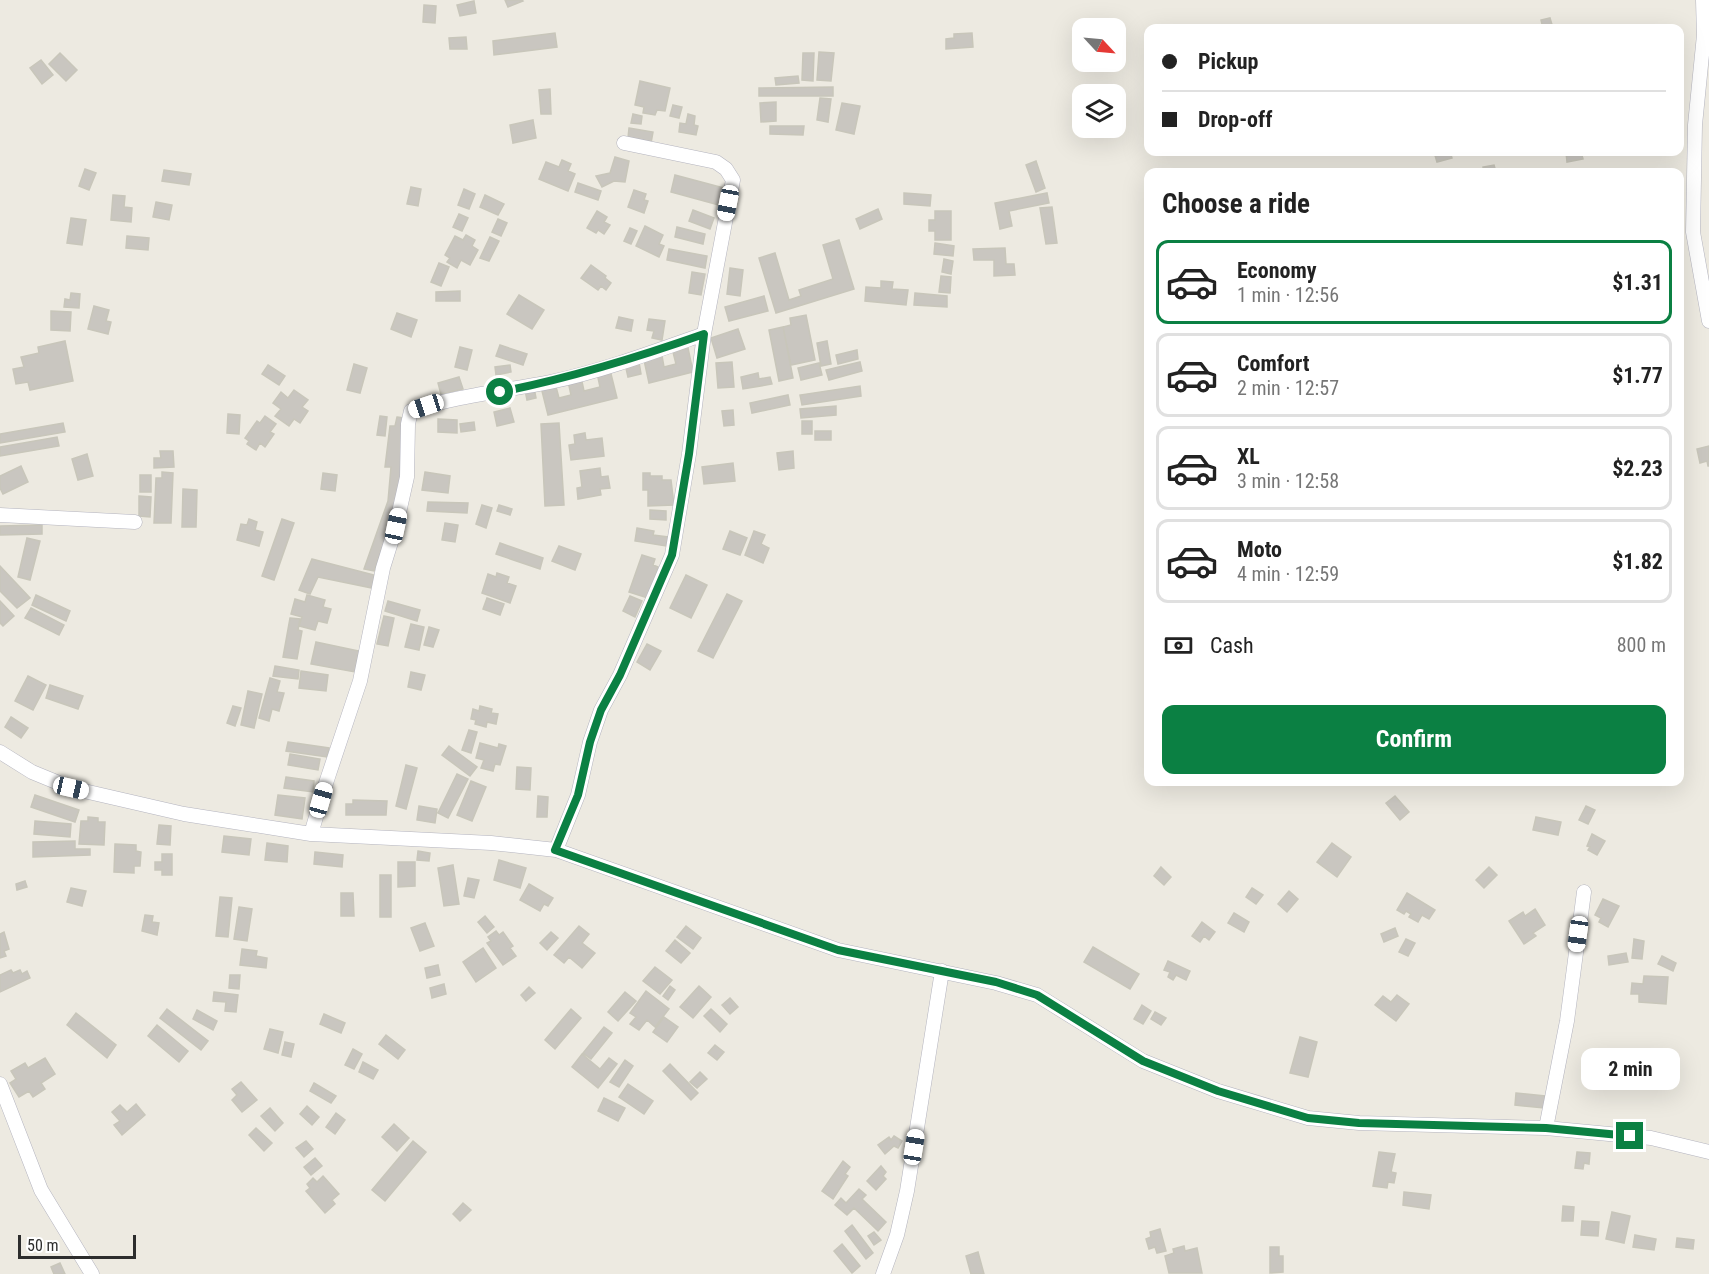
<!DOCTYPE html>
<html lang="en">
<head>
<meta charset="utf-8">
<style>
	body { margin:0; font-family:"Roboto Condensed",sans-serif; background:#f6f6f6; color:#222; height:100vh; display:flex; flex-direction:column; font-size:22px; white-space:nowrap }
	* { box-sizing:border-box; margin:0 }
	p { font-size:20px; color:#767676 }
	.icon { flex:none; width:33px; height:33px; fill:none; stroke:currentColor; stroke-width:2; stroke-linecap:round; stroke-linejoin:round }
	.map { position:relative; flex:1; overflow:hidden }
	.details { position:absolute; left:1144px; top:168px; width:540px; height:618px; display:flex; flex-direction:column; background:#fff; border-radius:12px; box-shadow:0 6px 24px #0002 }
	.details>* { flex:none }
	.guide { position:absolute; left:1144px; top:24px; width:540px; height:132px; border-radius:12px; box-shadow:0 6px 24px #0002; display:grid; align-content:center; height:132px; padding:0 18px; background:#fff }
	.needle { width:39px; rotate:116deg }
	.controls { position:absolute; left:1072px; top:18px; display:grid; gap:12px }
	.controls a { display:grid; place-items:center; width:54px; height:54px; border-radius:12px; background:#fff; box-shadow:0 6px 24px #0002; font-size:30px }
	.scale { position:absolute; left:18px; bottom:15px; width:118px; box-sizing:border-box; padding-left:6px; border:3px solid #2d2d2d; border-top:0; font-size:16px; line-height:21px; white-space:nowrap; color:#2d2d2d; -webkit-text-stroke:4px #fff; paint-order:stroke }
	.end { position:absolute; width:27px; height:27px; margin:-14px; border:8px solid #0b8043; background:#fff; box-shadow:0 0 0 3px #fff }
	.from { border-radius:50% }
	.bubble { position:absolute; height:42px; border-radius:12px; background:#fff; box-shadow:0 6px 24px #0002; font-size:20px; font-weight:700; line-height:42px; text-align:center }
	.car { position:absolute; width:18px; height:36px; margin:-18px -9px; border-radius:8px; box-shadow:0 0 4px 2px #0007; background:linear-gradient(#fff 24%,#345 0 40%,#fff 0 76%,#345 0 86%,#fff 0) }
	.guide b { display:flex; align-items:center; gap:21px; height:57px; font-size:22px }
	.guide b+b { border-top:2px solid #e0e0e0 }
	.guide i { width:15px; height:15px; background:#222 }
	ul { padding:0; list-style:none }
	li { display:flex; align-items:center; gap:18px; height:84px; margin:0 12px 9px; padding:0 6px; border:3px solid #e0e0e0; border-radius:12px }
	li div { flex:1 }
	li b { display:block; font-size:22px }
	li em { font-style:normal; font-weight:700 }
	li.active { border-color:#0b8043 }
	li>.icon { width:54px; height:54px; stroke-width:1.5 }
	h2 { padding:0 18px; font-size:27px; line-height:72px }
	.pay { display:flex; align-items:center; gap:15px; height:66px; padding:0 18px; font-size:22px }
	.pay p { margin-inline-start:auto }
	.action { display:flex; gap:12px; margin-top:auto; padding:12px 18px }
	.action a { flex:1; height:69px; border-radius:12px; background:#0b8043; color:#fff; font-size:24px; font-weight:700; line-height:69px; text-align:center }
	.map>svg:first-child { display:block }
	.building { fill:#c9c6c0; stroke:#c8c6ba; stroke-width:1.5 }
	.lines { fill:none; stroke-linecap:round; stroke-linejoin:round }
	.street-casing { stroke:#b4b4bf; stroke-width:15 }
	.street { stroke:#fff; stroke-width:14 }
	.route { stroke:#0b8043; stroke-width:8 }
</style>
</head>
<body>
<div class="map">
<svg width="1709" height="1274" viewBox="0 0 1709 1274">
	<rect width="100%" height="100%" fill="#edeae1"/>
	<path class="building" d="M 505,0 L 522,0 L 523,1 L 508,7 Z
		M 474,1 L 476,13 L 460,16 L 457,5 Z
		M 424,5 L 436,6 L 435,23 L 423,22 Z
		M 1550,18 L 1553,28 L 1543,28 L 1541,20 Z
		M 555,33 L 557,47 L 494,55 L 493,41 Z
		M 972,33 L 973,47 L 946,49 L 946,39 L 954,38 L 954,34 Z
		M 466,37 L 467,49 L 450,49 L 449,38 Z
		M 819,52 L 834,53 L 831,81 L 817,80 Z
		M 60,53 L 77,70 L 66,81 L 49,64 Z
		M 803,53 L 814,53 L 813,81 L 802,80 Z
		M 41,60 L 53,75 L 42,84 L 30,68 Z
		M 798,76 L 799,83 L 776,85 L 775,78 Z
		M 640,81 L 670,88 L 665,111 L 657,110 L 655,115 L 643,113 L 644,107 L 635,105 Z
		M 833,87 L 833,96 L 759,96 L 759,88 Z
		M 550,89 L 551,114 L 541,114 L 539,90 Z
		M 820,98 L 831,99 L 828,122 L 817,120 Z
		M 776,102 L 776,121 L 761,122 L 760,103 Z
		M 842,103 L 860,106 L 854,134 L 836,130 Z
		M 673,105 L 682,107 L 679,118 L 670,116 Z
		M 633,114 L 642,116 L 641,124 L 631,123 Z
		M 688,114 L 695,116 L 694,125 L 698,126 L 696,135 L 679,132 L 680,123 L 686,124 Z
		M 533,120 L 536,138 L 513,143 L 510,125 Z
		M 770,126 L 804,126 L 803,135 L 770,134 Z
		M 629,128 L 653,132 L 651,143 L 628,138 Z
		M 1434,152 L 1450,152 L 1452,158 L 1437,162 Z
		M 1566,152 L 1581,152 L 1583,159 L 1567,162 Z
		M 615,157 L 629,161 L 625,182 L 614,181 L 602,187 L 596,176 L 610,173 Z
		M 562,160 L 571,164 L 568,171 L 575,174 L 568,191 L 539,179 L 546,162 L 559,167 Z
		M 1036,161 L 1045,188 L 1036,192 L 1026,165 Z
		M 1494,165 L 1496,172 L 1484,172 L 1483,167 Z
		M 85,169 L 96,173 L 89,190 L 79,186 Z
		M 164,170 L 191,174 L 189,185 L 162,181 Z
		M 675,175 L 724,188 L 719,205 L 671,192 Z
		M 578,183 L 601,191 L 598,200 L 575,192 Z
		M 411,187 L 421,189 L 418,206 L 407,204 Z
		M 464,189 L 475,194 L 469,209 L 458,205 Z
		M 634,190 L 646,194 L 644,200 L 648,201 L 644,213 L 628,207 Z
		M 904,193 L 931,195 L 930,206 L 904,204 Z
		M 1047,193 L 1049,203 L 1009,211 L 1012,226 L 1000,229 L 995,203 Z
		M 113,195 L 125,196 L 124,207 L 132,208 L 131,222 L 111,220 Z
		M 485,195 L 504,204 L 498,215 L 480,207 Z
		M 156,202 L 172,205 L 169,220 L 153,217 Z
		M 1052,207 L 1057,243 L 1046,244 L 1040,208 Z
		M 878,209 L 882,219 L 860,229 L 856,219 Z
		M 693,210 L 714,218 L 710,229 L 689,221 Z
		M 597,211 L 607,217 L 604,222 L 610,225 L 604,234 L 598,230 L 596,233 L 587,228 Z
		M 935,211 L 951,211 L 951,240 L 935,240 L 935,231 L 929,231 L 929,220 L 935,220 Z
		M 459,214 L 468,218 L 462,231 L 453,227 Z
		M 71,218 L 86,220 L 82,245 L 67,243 Z
		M 498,219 L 507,223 L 501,236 L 492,232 Z
		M 645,226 L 663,235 L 659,244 L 664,246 L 659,257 L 636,246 Z
		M 677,227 L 705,234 L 703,244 L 675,237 Z
		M 630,228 L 637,231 L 631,244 L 624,241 Z
		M 466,235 L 475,240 L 472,246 L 478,250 L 470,265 L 461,260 L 457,268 L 447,262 L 450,258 L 445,255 L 455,236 L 463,240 Z
		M 127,236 L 149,238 L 148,250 L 126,248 Z
		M 490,237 L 499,241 L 489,261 L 480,258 Z
		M 839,240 L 854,289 L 776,313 L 759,258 L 775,253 L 789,300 L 801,296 L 799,290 L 833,279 L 823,245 Z
		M 935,243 L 954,246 L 953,256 L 934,254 Z
		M 1005,248 L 1006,264 L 1014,264 L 1015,275 L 994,276 L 994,260 L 974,260 L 973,249 Z
		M 669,249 L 707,256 L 705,268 L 667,260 Z
		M 944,259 L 953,261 L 951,274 L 942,272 Z
		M 439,263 L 449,267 L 441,286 L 431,282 Z
		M 591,265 L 606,276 L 605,278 L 611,283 L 606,290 L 601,286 L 598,290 L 581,278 Z
		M 730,268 L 743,270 L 740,296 L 727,294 Z
		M 692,272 L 705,274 L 701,295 L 689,293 Z
		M 941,276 L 951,277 L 950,293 L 939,292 Z
		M 881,281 L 893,282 L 892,289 L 908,290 L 906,305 L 865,301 L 866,287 L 881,288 Z
		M 460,291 L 460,301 L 436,301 L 436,292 Z
		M 71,293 L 80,294 L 79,308 L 64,307 L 65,299 L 70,300 Z
		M 915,293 L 947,296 L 947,307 L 914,305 Z
		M 519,295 L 544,310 L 532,329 L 507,314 Z
		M 764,296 L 768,311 L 729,321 L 725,307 Z
		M 94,306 L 109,310 L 106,321 L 111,322 L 108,334 L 88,329 Z
		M 51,311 L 71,312 L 70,331 L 51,330 Z
		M 397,313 L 417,320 L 411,337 L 391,329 Z
		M 806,315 L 815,360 L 791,365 L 783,327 L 791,325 L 790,318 Z
		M 619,317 L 633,320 L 631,331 L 616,328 Z
		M 649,319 L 665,321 L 662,340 L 652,338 L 654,331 L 647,330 Z
		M 783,327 L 793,378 L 779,381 L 769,330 Z
		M 738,329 L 745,349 L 717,358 L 711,338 Z
		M 65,341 L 73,381 L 30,390 L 28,382 L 16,384 L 13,369 L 24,367 L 21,357 L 39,353 L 38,347 Z
		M 827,341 L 831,364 L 821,366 L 817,343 Z
		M 500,345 L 527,354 L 523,365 L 496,356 Z
		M 460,347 L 472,350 L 467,370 L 455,367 Z
		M 688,348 L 693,372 L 649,383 L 644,360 L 662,356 L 664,367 L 676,364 L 673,352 Z
		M 857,350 L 858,359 L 838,364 L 836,355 Z
		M 639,362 L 641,374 L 628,377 L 625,364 Z
		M 732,362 L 734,387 L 718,388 L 716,363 Z
		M 860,362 L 862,371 L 829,380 L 826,370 Z
		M 819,363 L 822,375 L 801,380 L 798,368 Z
		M 354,364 L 367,368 L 360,393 L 347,390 Z
		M 268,365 L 285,376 L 279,385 L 262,374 Z
		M 510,365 L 511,372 L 496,375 L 495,367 Z
		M 610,370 L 617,398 L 548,415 L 541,387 L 555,383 L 559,398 L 571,395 L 568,381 L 581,377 L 584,391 L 600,387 L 597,373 Z
		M 758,373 L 759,379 L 770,377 L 772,384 L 743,389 L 741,377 Z
		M 459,377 L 463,389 L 441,394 L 438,383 Z
		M 860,386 L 861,396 L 802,405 L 800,395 Z
		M 534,388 L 536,398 L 527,400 L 525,390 Z
		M 294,390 L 308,400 L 302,407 L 308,411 L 300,423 L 294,419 L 289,426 L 275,416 L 281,409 L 273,403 L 281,392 L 288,398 Z
		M 788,395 L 790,405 L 752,413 L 750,403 Z
		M 836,406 L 836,415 L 801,418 L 800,409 Z
		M 510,408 L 514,422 L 497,426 L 494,412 Z
		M 733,410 L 734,425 L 724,426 L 722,411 Z
		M 228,414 L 240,415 L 239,434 L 227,433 Z
		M 265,416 L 276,424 L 270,432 L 274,434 L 265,447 L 260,443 L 256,450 L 247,444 L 249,441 L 245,438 L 257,421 L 260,423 Z
		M 380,416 L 387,417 L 385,436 L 377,435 Z
		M 397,417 L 404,418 L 402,469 L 397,505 L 374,571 L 364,569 L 388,501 L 391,467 L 385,467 L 390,426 L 395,426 Z
		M 438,419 L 457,420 L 457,433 L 438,432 Z
		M 802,421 L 812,421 L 812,434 L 802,434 Z
		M 474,422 L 475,430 L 461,432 L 460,424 Z
		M 63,423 L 65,432 L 0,443 L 0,434 Z
		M 559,423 L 564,505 L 545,506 L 541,424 Z
		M 815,431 L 831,431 L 831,440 L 815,440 Z
		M 585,433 L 586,440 L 602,438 L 604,456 L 571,460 L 569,445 L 575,444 L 574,435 Z
		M 57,437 L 59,446 L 0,456 L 0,447 Z
		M 1709,446 L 1709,466 L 1708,466 L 1707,461 L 1700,463 L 1697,449 Z
		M 160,451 L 173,451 L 174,467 L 154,468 L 154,458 L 161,458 Z
		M 793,451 L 794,468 L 779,470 L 777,453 Z
		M 87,454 L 93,476 L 78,480 L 72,459 Z
		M 733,463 L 735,481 L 704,484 L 702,467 Z
		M 21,466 L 28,482 L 3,494 L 0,488 L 0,476 Z
		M 600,468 L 601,477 L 608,476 L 610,488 L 600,489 L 601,495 L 578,499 L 577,488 L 582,487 L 580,471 Z
		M 162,472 L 173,473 L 171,523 L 154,523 L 156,478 L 162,478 Z
		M 425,472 L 450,476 L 448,493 L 422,490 Z
		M 323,473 L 337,475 L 335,491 L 321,489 Z
		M 643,473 L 650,473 L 650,476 L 662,476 L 662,480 L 671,480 L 674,505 L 648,506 L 648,490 L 643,490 Z
		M 140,475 L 151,475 L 151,492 L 140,492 Z
		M 183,489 L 197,490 L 196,527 L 182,527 Z
		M 139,496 L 151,497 L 150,517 L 139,516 Z
		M 428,502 L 468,503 L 467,513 L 427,511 Z
		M 482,505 L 492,508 L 486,528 L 476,524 Z
		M 499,505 L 512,509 L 510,515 L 497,511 Z
		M 650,510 L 666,511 L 666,520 L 650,519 Z
		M 249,519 L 257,522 L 255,530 L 263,532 L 259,546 L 237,540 L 241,524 L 247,525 Z
		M 282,519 L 294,523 L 274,580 L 262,576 Z
		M 445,523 L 458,525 L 455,542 L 442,540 Z
		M 42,525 L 42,534 L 0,535 L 0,526 Z
		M 637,528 L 654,531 L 653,535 L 668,537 L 666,546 L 635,541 Z
		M 730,531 L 747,538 L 740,555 L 723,549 Z
		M 754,531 L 765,535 L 761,544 L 769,548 L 763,563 L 745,555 Z
		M 27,538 L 40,541 L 30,580 L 18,577 Z
		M 500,543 L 543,558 L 540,569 L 496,554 Z
		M 559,546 L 581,554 L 575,570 L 552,561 Z
		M 642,555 L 655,559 L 653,565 L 658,567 L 648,598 L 629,592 Z
		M 312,559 L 374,575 L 372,588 L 318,577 L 310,594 L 299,590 Z
		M 0,566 L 30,598 L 17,608 L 0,591 Z
		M 497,573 L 509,577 L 507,583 L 516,586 L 510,603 L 482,593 L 488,574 L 496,577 Z
		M 686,575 L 707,585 L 691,618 L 670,608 Z
		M 727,594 L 742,601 L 713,658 L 698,651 Z
		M 36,595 L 70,611 L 66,621 L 32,605 Z
		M 307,595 L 325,600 L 323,607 L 331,609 L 327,623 L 318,621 L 315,630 L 299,626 L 302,617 L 291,614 L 295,599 L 305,602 Z
		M 630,596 L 642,601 L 635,617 L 623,611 Z
		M 487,598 L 504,604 L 500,615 L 483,609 Z
		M 0,601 L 14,616 L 3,626 L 0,623 Z
		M 388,601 L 420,610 L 417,621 L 385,611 Z
		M 31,608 L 64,625 L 59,635 L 25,618 Z
		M 384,616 L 394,618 L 388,646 L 377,644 Z
		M 290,618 L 300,619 L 298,630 L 302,631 L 297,659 L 283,657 Z
		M 411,624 L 424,627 L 419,650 L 405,647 Z
		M 429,627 L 439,630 L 433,647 L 424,645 Z
		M 316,642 L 359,651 L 355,672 L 311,664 Z
		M 647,644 L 661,651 L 650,670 L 637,662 Z
		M 275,666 L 299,670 L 298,679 L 273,676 Z
		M 301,671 L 328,675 L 326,691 L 299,688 Z
		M 411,672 L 425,675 L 421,690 L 408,687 Z
		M 28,676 L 46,685 L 33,710 L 15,701 Z
		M 270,678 L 280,681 L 277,692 L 284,693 L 279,711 L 272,709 L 269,721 L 259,718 Z
		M 50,685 L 83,696 L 78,709 L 46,698 Z
		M 248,691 L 262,694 L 254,728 L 241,725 Z
		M 233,706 L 241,708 L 235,726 L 227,723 Z
		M 480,706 L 492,709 L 491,713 L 498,714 L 496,724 L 487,722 L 486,727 L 475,724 L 476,720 L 471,719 L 473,709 L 479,711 Z
		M 11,717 L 28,728 L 21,738 L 5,727 Z
		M 469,730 L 477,732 L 471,753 L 462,750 Z
		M 288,742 L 329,748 L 327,757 L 286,751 Z
		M 480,743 L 498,748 L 499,744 L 506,746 L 500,765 L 495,764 L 493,771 L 481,768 L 484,760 L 476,758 Z
		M 449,746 L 477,767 L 470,776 L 442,755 Z
		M 290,754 L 320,759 L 318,770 L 288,765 Z
		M 406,765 L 417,768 L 406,809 L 396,806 Z
		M 517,767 L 531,768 L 530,790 L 516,789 Z
		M 457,774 L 468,779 L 448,818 L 438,813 Z
		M 286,777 L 314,781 L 313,792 L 284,788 Z
		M 471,781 L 486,787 L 472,821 L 457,815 Z
		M 35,795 L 79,810 L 75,822 L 31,807 Z
		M 278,795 L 305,798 L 302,819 L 275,815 Z
		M 538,796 L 548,797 L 547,817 L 537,817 Z
		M 1395,796 L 1409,812 L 1400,820 L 1386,803 Z
		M 353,800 L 387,801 L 386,815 L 346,815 L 346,804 L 353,804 Z
		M 419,806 L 437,809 L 435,823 L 417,820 Z
		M 1586,806 L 1595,810 L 1588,824 L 1579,820 Z
		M 88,817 L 98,818 L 98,822 L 105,822 L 104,845 L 79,844 L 81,821 L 88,821 Z
		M 1536,817 L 1561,822 L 1558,835 L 1533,830 Z
		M 35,821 L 71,824 L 70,837 L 34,834 Z
		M 159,825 L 171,826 L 170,845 L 157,844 Z
		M 1592,834 L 1605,841 L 1597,855 L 1588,850 L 1590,847 L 1587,846 Z
		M 224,836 L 251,839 L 249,855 L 222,852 Z
		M 75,841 L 75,849 L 90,849 L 90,855 L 33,857 L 33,842 Z
		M 267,843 L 288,846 L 287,862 L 265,860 Z
		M 1332,843 L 1351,857 L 1337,877 L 1317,862 Z
		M 115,844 L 136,845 L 136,851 L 141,852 L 140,866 L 134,866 L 134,873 L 114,872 Z
		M 418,851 L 430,853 L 429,861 L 417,860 Z
		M 315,852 L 343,855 L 342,867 L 314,864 Z
		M 162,854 L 172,854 L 172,875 L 162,875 L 162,870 L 155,870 L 155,862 L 162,862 Z
		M 499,860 L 526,868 L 520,888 L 494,880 Z
		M 398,862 L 415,862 L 415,886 L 398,887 Z
		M 453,865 L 459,904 L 444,906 L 438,868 Z
		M 1161,867 L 1171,877 L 1164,885 L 1154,876 Z
		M 1489,867 L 1497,875 L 1484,888 L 1476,880 Z
		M 380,875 L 391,875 L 391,917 L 380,917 Z
		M 468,878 L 479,880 L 474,898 L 464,896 Z
		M 25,881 L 27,887 L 17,890 L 16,884 Z
		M 529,884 L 553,898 L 548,906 L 544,904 L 540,911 L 520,900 Z
		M 71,888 L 86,891 L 82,906 L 67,902 Z
		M 1252,888 L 1263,895 L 1256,904 L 1246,897 Z
		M 1289,891 L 1298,899 L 1287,912 L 1278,904 Z
		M 341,893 L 353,893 L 354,916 L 341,916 Z
		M 1407,893 L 1435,910 L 1429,919 L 1422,915 L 1418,922 L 1409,917 L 1411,914 L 1406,911 L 1404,914 L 1397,910 Z
		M 220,897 L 232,898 L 228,937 L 216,936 Z
		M 1603,899 L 1619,906 L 1608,927 L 1599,922 L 1601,918 L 1595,915 Z
		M 239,907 L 252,909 L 247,941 L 234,939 Z
		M 1535,909 L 1545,925 L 1533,933 L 1536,936 L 1524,944 L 1509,921 L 1523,912 L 1525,916 Z
		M 1234,913 L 1249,922 L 1244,932 L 1228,923 Z
		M 145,915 L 153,916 L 152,922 L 159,923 L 157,935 L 142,931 Z
		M 485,916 L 494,927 L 487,933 L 478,922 Z
		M 1202,922 L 1215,932 L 1209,940 L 1204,936 L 1200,942 L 1192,936 Z
		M 425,923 L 434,946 L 420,951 L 411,928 Z
		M 579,926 L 589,934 L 582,943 L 595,953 L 582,968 L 569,957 L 564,963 L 554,955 Z
		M 686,926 L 701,938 L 693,949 L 677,937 Z
		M 1395,928 L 1398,936 L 1384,942 L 1381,934 Z
		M 496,931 L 499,935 L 503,932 L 513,946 L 510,948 L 516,956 L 503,965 L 487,943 L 491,941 L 488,937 Z
		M 4,932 L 9,949 L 4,951 L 6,956 L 0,958 L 0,934 Z
		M 551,932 L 558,938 L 547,950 L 540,943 Z
		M 1406,939 L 1415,943 L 1408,956 L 1399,952 Z
		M 1634,939 L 1644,941 L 1642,959 L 1632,958 Z
		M 675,940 L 690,953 L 681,963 L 666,951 Z
		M 1093,947 L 1139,974 L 1130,989 L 1084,962 Z
		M 483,948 L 496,968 L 476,982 L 463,962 Z
		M 242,949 L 257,951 L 256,956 L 267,958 L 266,968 L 240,965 Z
		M 1626,953 L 1628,962 L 1609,965 L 1608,956 Z
		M 1662,956 L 1676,963 L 1673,971 L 1658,964 Z
		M 1168,961 L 1190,971 L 1186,980 L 1176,975 L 1173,980 L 1168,977 L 1170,972 L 1164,970 Z
		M 438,965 L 440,975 L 427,978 L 425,968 Z
		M 655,967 L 672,980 L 660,994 L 643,981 Z
		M 11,970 L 13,973 L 20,970 L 22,974 L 27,971 L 30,978 L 0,992 L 0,975 Z
		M 230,975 L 240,975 L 239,989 L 229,988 Z
		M 1644,976 L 1668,977 L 1666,1004 L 1639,1002 L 1639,994 L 1631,994 L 1632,983 L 1643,984 Z
		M 444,984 L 446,994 L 432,998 L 430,988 Z
		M 670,986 L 675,990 L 668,1000 L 663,996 Z
		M 699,986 L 711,997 L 693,1018 L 680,1007 Z
		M 529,987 L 535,993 L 526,1001 L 521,995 Z
		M 646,991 L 669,1009 L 655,1027 L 647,1020 L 639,1030 L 630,1024 L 636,1017 L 630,1013 Z
		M 214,992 L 238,995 L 236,1012 L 225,1011 L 226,1002 L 213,1001 Z
		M 625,992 L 636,1001 L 618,1021 L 608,1012 Z
		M 1397,995 L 1409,1004 L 1396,1021 L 1375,1005 L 1383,996 L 1391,1002 Z
		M 730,998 L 738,1007 L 730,1014 L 722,1005 Z
		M 1142,1005 L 1151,1011 L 1143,1024 L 1134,1019 Z
		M 167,1009 L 208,1041 L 201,1050 L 160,1018 Z
		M 571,1009 L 581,1018 L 555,1049 L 545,1040 Z
		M 711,1009 L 727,1024 L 720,1032 L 704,1016 Z
		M 197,1010 L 217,1021 L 213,1030 L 193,1019 Z
		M 1155,1012 L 1166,1018 L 1161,1025 L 1151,1019 Z
		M 76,1013 L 116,1045 L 107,1058 L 67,1025 Z
		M 324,1014 L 345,1023 L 341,1033 L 320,1024 Z
		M 664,1017 L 678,1027 L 667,1042 L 653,1032 Z
		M 157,1025 L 188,1051 L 179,1062 L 148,1036 Z
		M 604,1027 L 612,1033 L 591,1059 L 583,1053 Z
		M 270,1029 L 283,1032 L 278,1053 L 264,1049 Z
		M 386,1035 L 405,1050 L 398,1059 L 379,1044 Z
		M 1300,1037 L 1317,1042 L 1308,1077 L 1290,1073 Z
		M 285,1042 L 294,1044 L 291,1057 L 282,1055 Z
		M 715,1045 L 724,1052 L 717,1060 L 708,1053 Z
		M 353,1049 L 362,1054 L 354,1069 L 345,1065 Z
		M 582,1054 L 600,1069 L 609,1058 L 617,1064 L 598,1088 L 572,1067 Z
		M 45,1058 L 55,1074 L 41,1083 L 45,1089 L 33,1097 L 29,1091 L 19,1097 L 10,1083 L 16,1079 L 11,1071 L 25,1063 L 28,1068 Z
		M 625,1060 L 633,1066 L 619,1087 L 610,1082 Z
		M 363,1062 L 378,1070 L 373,1079 L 359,1072 Z
		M 670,1064 L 698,1093 L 691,1100 L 663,1071 Z
		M 700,1072 L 707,1079 L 697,1088 L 690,1082 Z
		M 241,1082 L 257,1100 L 242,1112 L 232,1100 L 237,1095 L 232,1089 Z
		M 314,1083 L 336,1096 L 331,1103 L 310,1091 Z
		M 628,1084 L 653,1101 L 644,1114 L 619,1097 Z
		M 1516,1093 L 1545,1096 L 1544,1108 L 1515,1105 Z
		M 604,1098 L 625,1108 L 618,1121 L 598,1111 Z
		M 136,1104 L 145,1115 L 122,1135 L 114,1125 L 120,1121 L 112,1112 L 120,1105 L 127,1112 Z
		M 307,1106 L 319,1117 L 312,1125 L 300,1114 Z
		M 270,1108 L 283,1123 L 275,1131 L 261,1116 Z
		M 336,1113 L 345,1120 L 335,1134 L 326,1127 Z
		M 394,1124 L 409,1138 L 397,1151 L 382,1137 Z
		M 256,1128 L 272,1143 L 264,1151 L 249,1135 Z
		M 894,1136 L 902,1141 L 898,1148 L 894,1146 L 885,1154 L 878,1145 L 889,1137 L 891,1140 Z
		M 306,1141 L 313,1149 L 304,1157 L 296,1148 Z
		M 413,1141 L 426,1152 L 385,1201 L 372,1190 Z
		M 1379,1152 L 1395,1154 L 1391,1172 L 1396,1173 L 1394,1183 L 1388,1182 L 1387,1188 L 1373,1186 Z
		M 1577,1152 L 1590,1153 L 1589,1164 L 1584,1163 L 1583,1169 L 1575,1168 Z
		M 315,1158 L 322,1166 L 311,1175 L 304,1167 Z
		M 843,1161 L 850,1167 L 845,1174 L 848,1176 L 833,1199 L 822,1191 Z
		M 881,1166 L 886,1172 L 883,1176 L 886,1179 L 876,1190 L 867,1181 Z
		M 323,1176 L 339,1194 L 332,1200 L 335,1204 L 325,1213 L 306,1191 L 310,1188 L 307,1184 L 313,1178 L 317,1182 Z
		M 859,1189 L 866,1195 L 862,1199 L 886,1222 L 878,1231 L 854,1208 L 847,1215 L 835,1205 L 841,1198 L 846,1203 Z
		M 1404,1192 L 1431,1195 L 1429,1209 L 1403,1205 Z
		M 463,1203 L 471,1210 L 460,1221 L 453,1214 Z
		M 1563,1206 L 1574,1207 L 1573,1221 L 1562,1221 Z
		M 1612,1212 L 1630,1216 L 1624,1243 L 1606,1239 Z
		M 1582,1221 L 1599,1222 L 1598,1236 L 1581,1235 Z
		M 852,1225 L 873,1253 L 866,1259 L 845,1231 Z
		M 1160,1229 L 1166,1251 L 1157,1253 L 1155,1247 L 1149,1249 L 1146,1239 L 1151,1237 L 1150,1232 Z
		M 874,1232 L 881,1240 L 874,1245 L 868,1236 Z
		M 1635,1235 L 1656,1239 L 1654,1250 L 1633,1247 Z
		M 1677,1238 L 1694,1240 L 1693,1249 L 1676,1247 Z
		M 842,1244 L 860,1266 L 852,1273 L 834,1251 Z
		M 1184,1246 L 1185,1251 L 1197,1248 L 1202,1273 L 1169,1273 L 1165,1256 L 1174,1253 L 1173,1249 Z
		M 1270,1247 L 1279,1247 L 1279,1256 L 1283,1256 L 1283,1272 L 1270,1273 Z
		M 978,1252 L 984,1274 L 971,1274 L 966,1256 Z
		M 60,1263 L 65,1274 L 54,1274 L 51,1267 Z"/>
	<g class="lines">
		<g class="street-casing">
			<path id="street" d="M 1703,0 L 1704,35 L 1695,125 L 1693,232 L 1709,321
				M 0,515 L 135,522
				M 0,752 L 32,772 L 71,788 L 184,814 L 311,834 L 491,843 L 556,850 L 838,950 L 996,983 L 1037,995 L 1143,1061 L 1218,1091 L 1308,1118 L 1359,1123 L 1546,1128 L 1651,1138 L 1709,1152
				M 311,834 L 326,783 L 360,681 L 383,568 L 396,526 L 407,477 L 408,424 L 411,411 C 456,396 504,391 550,382 C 602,371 653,352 704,334
				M 556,850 L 578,795 L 590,742 L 601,710 L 620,675 L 672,555 L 689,454 L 704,334 L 733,180 L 726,169 L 716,162 L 624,143
				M 0,1084 L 41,1190 L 92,1274
				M 1546,1128 L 1567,1021 L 1584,892
				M 883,1274 L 897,1235 L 907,1191 L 942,971"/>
		</g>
		<use href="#street" class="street"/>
	</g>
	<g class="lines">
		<path class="route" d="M 500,392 C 570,378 636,358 704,334 L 689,454 L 672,555 L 620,675 L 601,710 L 590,742 L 578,795 L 555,850 L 838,950 L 996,982 L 1037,995 L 1143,1061 L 1218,1091 L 1308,1118 L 1359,1123 L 1546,1128 L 1630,1136"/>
	</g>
</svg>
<div class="controls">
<a><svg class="needle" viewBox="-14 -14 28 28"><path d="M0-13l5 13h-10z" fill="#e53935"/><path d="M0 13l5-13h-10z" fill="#767676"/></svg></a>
<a><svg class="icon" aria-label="layers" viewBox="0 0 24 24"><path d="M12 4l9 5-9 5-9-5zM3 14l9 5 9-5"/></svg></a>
</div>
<div class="scale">50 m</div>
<i class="end from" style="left:500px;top:392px"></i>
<i class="end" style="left:1630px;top:1136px"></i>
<div class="bubble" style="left:1581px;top:1048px;width:99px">2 min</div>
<i class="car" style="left:728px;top:203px;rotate:191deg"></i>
<i class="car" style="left:426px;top:406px;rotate:252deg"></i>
<i class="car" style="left:396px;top:526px;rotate:12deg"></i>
<i class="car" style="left:71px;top:788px;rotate:103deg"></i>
<i class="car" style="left:321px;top:800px;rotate:16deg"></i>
<i class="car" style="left:1578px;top:934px;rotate:188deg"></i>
<i class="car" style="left:914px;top:1147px;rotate:9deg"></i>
<div class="guide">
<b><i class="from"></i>Pickup</b>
<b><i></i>Drop-off</b>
</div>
<section class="details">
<h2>Choose a ride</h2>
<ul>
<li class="active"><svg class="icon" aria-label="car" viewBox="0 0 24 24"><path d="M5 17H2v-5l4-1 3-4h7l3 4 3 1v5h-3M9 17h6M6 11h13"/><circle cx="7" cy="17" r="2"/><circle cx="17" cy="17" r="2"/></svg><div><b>Economy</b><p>1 min · 12:56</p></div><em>$1.31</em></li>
<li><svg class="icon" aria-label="car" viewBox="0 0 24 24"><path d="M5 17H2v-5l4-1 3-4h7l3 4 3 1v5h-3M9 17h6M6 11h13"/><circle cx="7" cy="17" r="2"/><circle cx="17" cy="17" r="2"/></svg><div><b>Comfort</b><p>2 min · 12:57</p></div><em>$1.77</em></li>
<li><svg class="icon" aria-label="car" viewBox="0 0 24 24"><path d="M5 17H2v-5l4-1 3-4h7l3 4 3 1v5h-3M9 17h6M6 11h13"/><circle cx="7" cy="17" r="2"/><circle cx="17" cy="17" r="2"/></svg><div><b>XL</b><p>3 min · 12:58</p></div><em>$2.23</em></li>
<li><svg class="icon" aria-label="car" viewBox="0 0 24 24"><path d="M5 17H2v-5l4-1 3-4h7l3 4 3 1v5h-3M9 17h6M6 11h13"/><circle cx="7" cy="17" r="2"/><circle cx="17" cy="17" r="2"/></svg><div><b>Moto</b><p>4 min · 12:59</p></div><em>$1.82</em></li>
</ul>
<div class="pay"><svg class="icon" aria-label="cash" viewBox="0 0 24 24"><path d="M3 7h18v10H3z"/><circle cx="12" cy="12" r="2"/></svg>Cash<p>800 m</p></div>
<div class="action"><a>Confirm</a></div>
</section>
</div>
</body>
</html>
